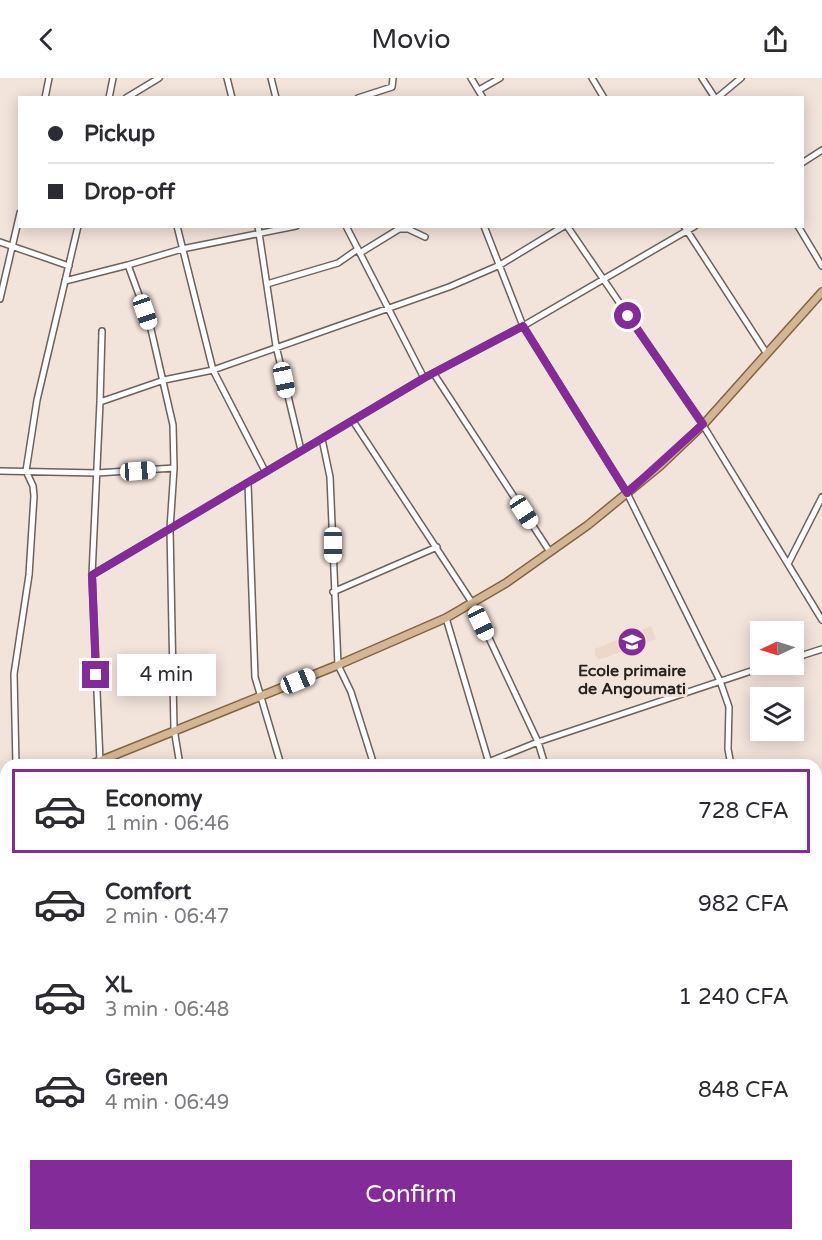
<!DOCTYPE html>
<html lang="en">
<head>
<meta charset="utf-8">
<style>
	body { margin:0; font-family:"Varela Round",sans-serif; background:#f7f7f7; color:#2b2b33; height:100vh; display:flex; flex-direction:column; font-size:22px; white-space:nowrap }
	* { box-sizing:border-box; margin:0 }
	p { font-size:20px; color:#7c7c81 }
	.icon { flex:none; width:33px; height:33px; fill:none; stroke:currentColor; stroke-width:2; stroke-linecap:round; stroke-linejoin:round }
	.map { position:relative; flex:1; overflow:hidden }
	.drawer { position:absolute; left:0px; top:681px; width:822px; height:482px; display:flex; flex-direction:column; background:#fff; border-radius:18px 18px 0 0; box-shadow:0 3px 15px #0003 }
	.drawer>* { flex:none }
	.hud { position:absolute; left:18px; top:18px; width:786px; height:132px; border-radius:0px; box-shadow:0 3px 15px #0003; display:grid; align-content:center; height:132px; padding:0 30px; background:#fff }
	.needle { width:39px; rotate:266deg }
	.buttons { position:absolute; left:750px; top:543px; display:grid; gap:12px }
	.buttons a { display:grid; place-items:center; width:54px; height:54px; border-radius:0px; background:#fff; box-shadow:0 3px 15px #0003; font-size:30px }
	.end { position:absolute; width:27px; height:27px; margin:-14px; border:8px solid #832c99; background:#fff; box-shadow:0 0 0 3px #fff }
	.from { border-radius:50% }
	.bubble { position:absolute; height:42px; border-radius:0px; background:#fff; box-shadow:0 3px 15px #0003; font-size:20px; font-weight:600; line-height:42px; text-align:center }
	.car { position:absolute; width:18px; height:36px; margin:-18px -9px; border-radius:8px; box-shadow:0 0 4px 2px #0007; background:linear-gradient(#fff 24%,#345 0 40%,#fff 0 76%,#345 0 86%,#fff 0) }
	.hud b { display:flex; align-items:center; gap:21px; height:57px; font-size:22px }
	.hud b+b { border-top:2px solid #e1e1e2 }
	.hud i { width:15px; height:15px; background:#2b2b33 }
	ul { padding:10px 0 0; list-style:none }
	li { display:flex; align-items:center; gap:18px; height:84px; margin:0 12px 9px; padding:0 18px; border:3px solid transparent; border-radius:0px }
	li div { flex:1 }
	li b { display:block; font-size:22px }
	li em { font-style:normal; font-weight:600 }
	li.on { border-color:#832c99 }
	li>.icon { width:54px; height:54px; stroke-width:1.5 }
	.cta { display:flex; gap:12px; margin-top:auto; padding:12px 30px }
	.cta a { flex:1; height:69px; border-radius:0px; background:#832c99; color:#fff; font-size:24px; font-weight:600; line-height:69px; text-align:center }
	header { display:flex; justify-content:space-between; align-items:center; height:78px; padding:0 30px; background:#fff; font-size:27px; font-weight:600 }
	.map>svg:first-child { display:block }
	.built { fill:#edd7cb }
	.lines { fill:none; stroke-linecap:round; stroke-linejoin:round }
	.minor-casing { stroke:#6e625b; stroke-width:8 }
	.major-casing { stroke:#84633e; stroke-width:10 }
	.minor { stroke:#fff; stroke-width:5 }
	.major { stroke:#d3b695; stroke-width:7 }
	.route { stroke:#832c99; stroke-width:8 }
	.labels { text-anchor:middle; stroke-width:6; stroke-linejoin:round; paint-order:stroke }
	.poi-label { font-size:16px; font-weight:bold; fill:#28221f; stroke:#f2e3db }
</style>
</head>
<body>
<header><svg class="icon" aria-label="back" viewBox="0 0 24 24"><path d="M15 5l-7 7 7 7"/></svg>Movio<svg class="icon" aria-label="share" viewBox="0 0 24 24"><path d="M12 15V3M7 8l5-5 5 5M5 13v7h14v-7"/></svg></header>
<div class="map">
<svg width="822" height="1162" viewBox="0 0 822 1162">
	<rect width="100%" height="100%" fill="#f2e3db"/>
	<path class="built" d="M 651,548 L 656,561 L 604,580 L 598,581 L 595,577 L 595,571 Z"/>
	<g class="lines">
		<g class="minor-casing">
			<path id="minor" d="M 227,0 L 232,20
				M 271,0 L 276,20
				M 471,0 L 483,20
				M 592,0 L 604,20
				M 702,0 L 715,20
				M 479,12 L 500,0
				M 45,20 L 49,0
				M 109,20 L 113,0
				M 126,20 L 159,0
				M 358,20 L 392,9 L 393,0
				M 717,20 L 741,0
				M 802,85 L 822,72
				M 177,148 L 213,292 L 265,393
				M 258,148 L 276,268 L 301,372
				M 346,148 L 424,300
				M 484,148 L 523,248 L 627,415 L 720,603 L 729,629 L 728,671 L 731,687
				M 567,148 L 703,347 L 822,542
				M 684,148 L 767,276
				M 798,148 L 822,188
				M 0,164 L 69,188
				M 360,175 L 399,151 L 408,151 L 425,159
				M 65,203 L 128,187
				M 267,206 L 338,185 L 358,171
				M 0,221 L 20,135
				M 434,296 L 550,474
				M 100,324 L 102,253
				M 353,343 L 473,526 L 538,664 L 545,687
				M 322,361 L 330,399 L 338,587 L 351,614 L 374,687
				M 0,393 L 97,395 L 174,390
				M 248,405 L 255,599 L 281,687
				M 789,484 L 822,419
				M 92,497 L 424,300 L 523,248 L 695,148
				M 333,514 L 437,469
				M 446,540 L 489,685
				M 794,580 L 822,571
				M 100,683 L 92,497 L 100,324 L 164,302 L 213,292 L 449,209 L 500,187 L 564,148
				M 16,687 L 14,596 L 29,497 L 34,418 L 33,408 L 26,393 L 37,322 L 78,148
				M 180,687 L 174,651 L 170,451 L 174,390 L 173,347 L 150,247 L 128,187 L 182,171 L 296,148
				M 481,687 L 538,664 L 772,586
				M 113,1156 L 114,1162
				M 246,1156 L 247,1162
				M 395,1156 L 396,1162
				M 498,1156 L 498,1162
				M 590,1156 L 590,1162
				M 696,1156 L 697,1162
				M 798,1156 L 799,1162
				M 813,1156 L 816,1162
				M 74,1162 L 95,1156"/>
		</g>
		<g class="major-casing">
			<path id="major" d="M 90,687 L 338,587 L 446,540 L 506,505 L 588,447 L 660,388 L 703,347 L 822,214
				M 0,725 L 6,722"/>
		</g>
		<use href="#minor" class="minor"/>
		<use href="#major" class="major"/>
	</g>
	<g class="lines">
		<path class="route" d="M 96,597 L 92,497 L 424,300 L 523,248 L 627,415 L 703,346 L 628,238"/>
	</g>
	<defs>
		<g id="school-disc" transform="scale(1.5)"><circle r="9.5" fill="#832c99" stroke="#f2e3db"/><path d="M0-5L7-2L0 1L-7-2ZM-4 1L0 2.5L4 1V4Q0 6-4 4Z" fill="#fff"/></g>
	</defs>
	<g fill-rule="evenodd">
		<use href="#school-disc" x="632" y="564"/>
	</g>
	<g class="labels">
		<g class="poi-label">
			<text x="632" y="598">Ecole primaire<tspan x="632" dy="18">de Angoumati</tspan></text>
		</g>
	</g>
</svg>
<div class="buttons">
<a><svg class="needle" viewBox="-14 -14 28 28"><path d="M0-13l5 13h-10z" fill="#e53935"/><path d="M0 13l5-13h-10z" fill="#7c7c81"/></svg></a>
<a><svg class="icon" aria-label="layers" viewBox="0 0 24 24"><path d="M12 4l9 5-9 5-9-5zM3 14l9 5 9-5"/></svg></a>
</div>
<i class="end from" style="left:628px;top:238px"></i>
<i class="end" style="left:96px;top:597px"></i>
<div class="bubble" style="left:117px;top:576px;width:99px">4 min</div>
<i class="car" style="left:145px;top:234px;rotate:161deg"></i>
<i class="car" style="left:284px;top:302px;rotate:168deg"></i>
<i class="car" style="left:138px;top:393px;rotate:86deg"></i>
<i class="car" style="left:524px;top:434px;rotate:147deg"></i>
<i class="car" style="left:333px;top:467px;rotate:180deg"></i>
<i class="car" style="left:481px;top:545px;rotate:155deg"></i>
<i class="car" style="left:298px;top:603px;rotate:68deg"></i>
<div class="hud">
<b><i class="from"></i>Pickup</b>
<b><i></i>Drop-off</b>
</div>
<section class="drawer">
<ul>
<li class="on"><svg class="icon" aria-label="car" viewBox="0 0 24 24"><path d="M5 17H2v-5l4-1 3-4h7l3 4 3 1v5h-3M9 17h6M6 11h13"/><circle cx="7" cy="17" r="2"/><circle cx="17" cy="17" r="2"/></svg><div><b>Economy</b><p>1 min · 06:46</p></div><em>728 CFA</em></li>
<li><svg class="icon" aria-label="car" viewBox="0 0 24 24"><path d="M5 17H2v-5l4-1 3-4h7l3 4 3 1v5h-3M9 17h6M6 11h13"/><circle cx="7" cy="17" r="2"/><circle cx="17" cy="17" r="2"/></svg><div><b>Comfort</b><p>2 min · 06:47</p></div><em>982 CFA</em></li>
<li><svg class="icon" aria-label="car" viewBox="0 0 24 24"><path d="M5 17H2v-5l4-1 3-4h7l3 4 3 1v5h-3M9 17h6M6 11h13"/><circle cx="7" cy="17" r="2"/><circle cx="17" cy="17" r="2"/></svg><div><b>XL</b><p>3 min · 06:48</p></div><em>1 240 CFA</em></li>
<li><svg class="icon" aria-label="car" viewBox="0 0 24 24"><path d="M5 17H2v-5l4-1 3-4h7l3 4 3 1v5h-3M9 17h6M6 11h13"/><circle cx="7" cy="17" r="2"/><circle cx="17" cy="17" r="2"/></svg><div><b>Green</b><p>4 min · 06:49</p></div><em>848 CFA</em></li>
</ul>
<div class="cta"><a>Confirm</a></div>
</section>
</div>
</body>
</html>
